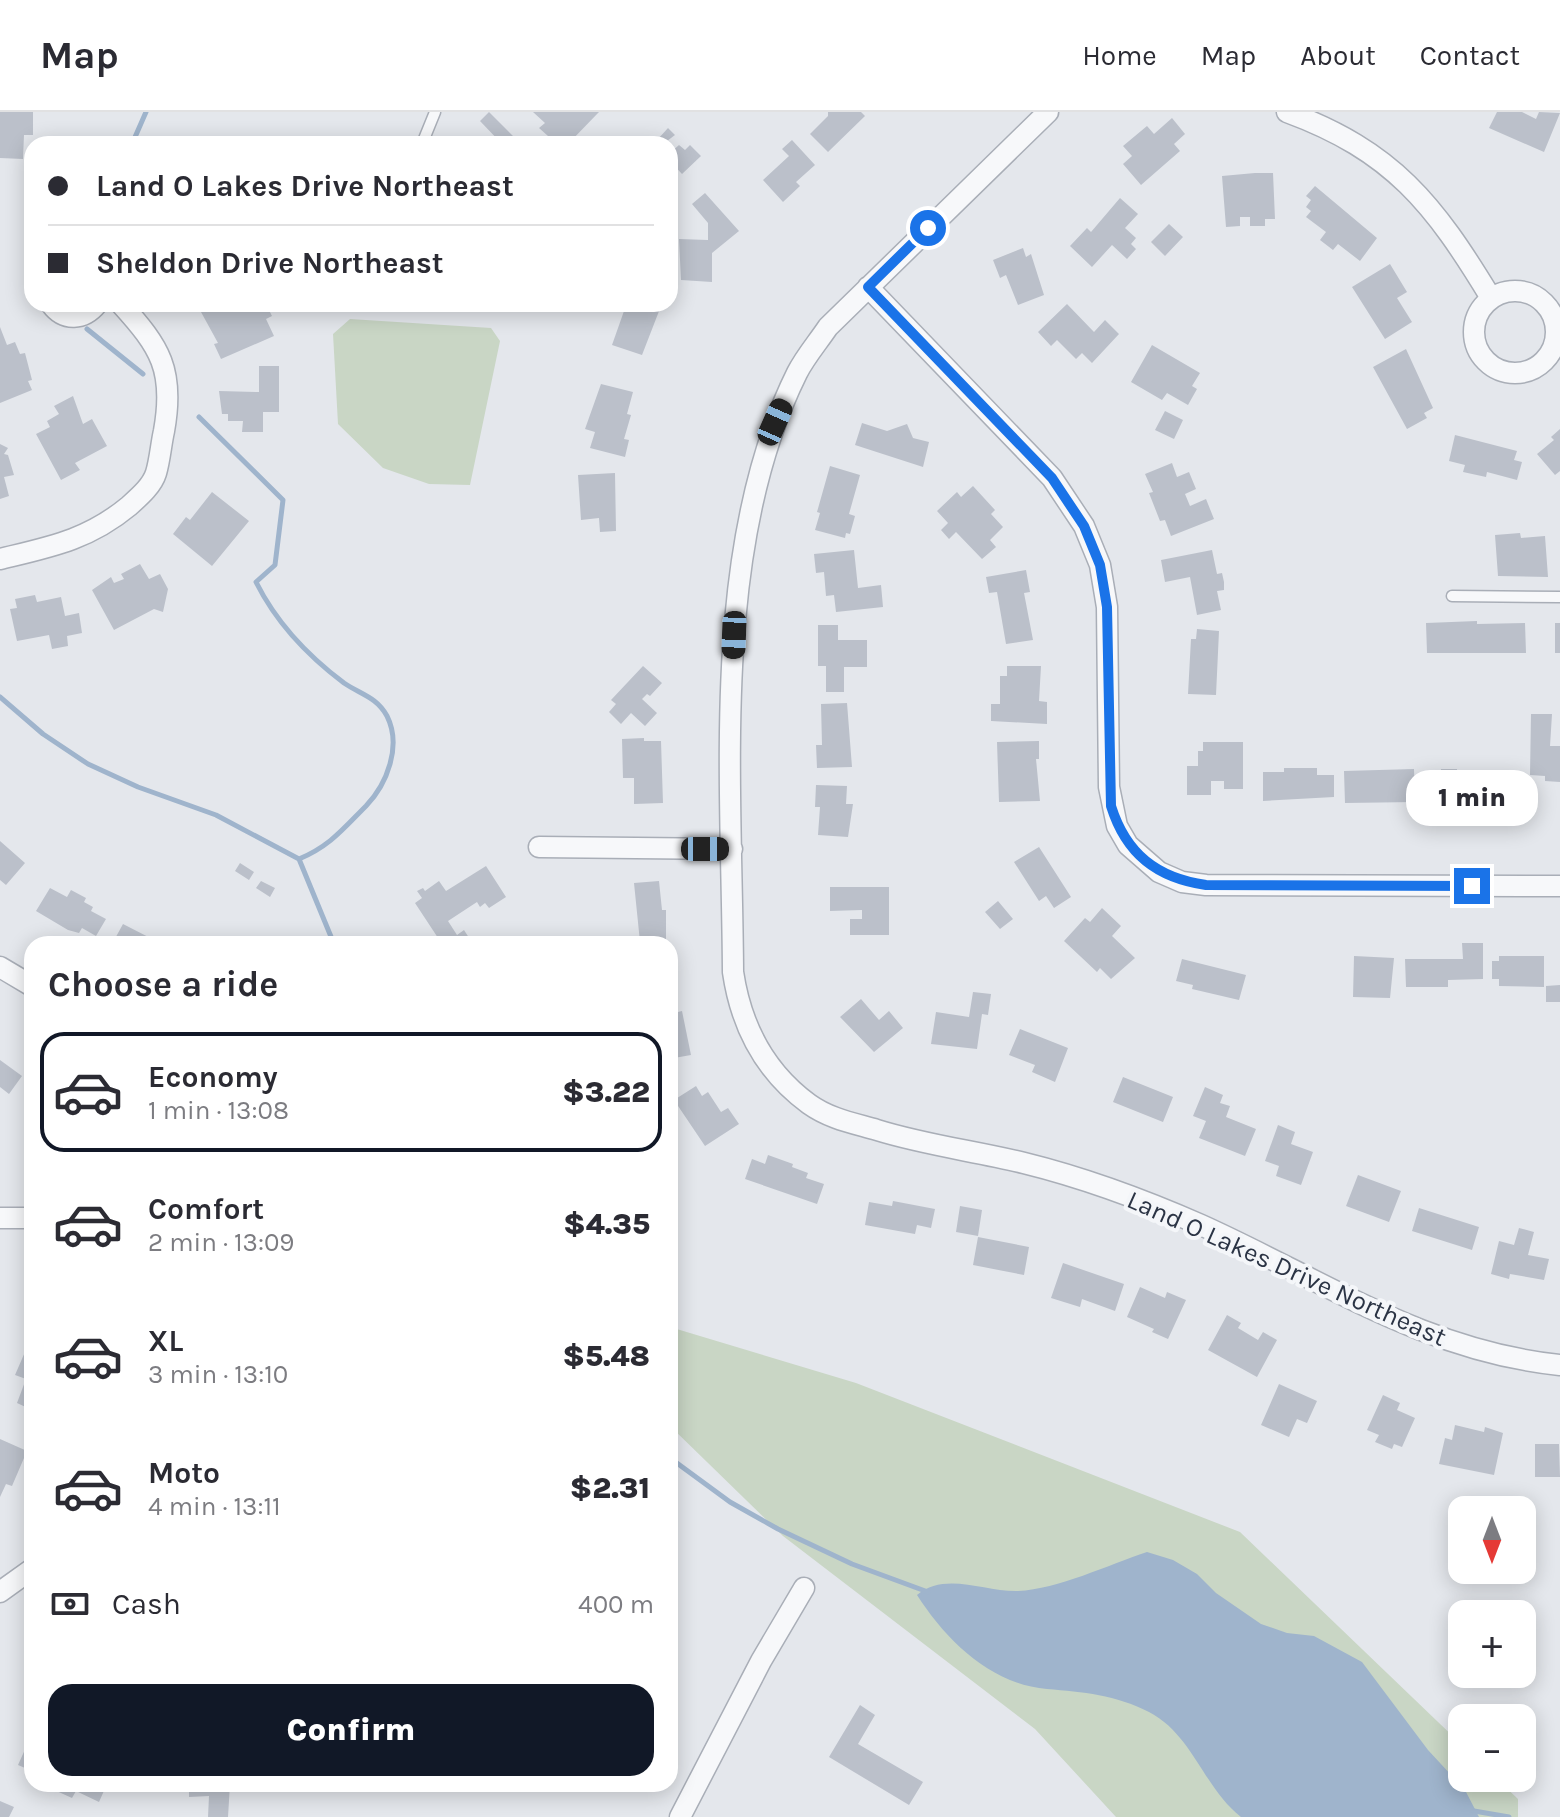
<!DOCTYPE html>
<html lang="en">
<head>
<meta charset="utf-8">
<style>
	body { margin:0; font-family:Karla,sans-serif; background:#f7f7f7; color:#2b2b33; height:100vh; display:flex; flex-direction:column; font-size:30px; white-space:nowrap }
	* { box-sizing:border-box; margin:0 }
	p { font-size:26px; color:#7c7c81 }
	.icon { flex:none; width:44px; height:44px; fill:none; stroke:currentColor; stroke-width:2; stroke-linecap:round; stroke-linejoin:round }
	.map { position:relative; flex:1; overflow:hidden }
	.panel { position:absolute; left:24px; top:824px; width:654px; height:856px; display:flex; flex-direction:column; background:#fff; border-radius:24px; box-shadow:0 4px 20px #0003 }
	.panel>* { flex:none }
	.banner { position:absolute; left:24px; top:24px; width:654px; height:176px; border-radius:24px; box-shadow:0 4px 20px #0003; display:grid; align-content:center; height:176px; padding:0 24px; background:#fff }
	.needle { width:52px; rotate:180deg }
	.fabs { position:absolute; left:1448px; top:1384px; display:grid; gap:16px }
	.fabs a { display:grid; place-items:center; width:88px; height:88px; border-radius:16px; background:#fff; box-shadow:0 4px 20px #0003; font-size:40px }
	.end { position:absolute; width:36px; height:36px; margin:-18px; border:10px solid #1a73e8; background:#fff; box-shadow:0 0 0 4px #fff }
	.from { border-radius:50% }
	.bubble { position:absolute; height:56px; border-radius:24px; background:#fff; box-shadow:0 4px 20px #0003; font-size:26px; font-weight:800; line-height:56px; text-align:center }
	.car { position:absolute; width:24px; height:48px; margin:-24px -12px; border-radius:10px; box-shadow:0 0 6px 2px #0007; background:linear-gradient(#222 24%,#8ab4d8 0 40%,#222 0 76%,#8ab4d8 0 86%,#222 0) }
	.banner b { display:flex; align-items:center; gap:28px; height:76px; font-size:30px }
	.banner b+b { border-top:2px solid #e1e1e2 }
	.banner i { width:20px; height:20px; background:#2b2b33 }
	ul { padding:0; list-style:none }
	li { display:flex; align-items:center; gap:24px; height:120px; margin:0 16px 12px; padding:0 8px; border:4px solid transparent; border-radius:24px }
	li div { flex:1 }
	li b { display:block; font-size:30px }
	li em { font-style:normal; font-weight:800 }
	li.selected { border-color:#111827 }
	li>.icon { width:72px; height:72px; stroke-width:1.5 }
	h2 { padding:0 24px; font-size:36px; line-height:96px }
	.pay { display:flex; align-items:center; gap:20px; height:88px; padding:0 24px; font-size:30px }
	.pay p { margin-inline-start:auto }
	.cta { display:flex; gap:16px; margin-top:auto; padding:16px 24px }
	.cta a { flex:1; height:92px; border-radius:24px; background:#111827; color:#fff; font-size:32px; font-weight:800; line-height:92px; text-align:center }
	header { display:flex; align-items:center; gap:48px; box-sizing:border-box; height:112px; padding:0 40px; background:#fff; border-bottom:2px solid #e1e1e2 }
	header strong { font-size:38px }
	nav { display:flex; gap:44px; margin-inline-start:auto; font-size:28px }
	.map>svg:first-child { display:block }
	.green { fill:#c9d6c5 }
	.water { fill:#9fb4cc }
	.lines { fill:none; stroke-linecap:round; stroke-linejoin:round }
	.stream { stroke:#9fb4cc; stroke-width:5 }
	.building { fill:#bbc0ca }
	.lane-casing { stroke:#a9aeb7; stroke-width:13 }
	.street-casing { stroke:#a9aeb7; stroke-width:23 }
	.lane { stroke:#f7f8fa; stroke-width:10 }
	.street { stroke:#f7f8fa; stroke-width:20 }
	.route { stroke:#1a73e8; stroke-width:10 }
	.labels { text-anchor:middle; stroke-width:8; stroke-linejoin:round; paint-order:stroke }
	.street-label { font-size:26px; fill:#2b3445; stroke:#f4f6f9 }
</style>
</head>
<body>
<header>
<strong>Map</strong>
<nav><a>Home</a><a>Map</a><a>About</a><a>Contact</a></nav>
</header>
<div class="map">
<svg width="1560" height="1705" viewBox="0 0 1560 1705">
	<rect width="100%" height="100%" fill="#e4e7ec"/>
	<path class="green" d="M 350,207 L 491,216 L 500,229 L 470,373 L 429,372 L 383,356 L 338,312 L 333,222 Z
		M 670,1215 L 856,1271 L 1240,1420 L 1462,1633 L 1462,1666 L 1496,1666 L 1518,1687 L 1518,1705 L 1116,1705 L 1035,1617 L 783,1424 L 670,1314 Z"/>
	<path class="water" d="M 1147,1440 L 1173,1448 L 1197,1462 L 1216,1481 L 1261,1512 L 1287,1521 L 1314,1524 L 1362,1550 L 1428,1638 L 1465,1678 L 1479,1705 L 1241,1705 C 1203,1675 1193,1623 1149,1600 C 1116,1583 1083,1580 1047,1577 C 990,1572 946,1528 917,1483 C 945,1459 985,1480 1018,1479 C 1058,1477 1108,1453 1147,1440 Z"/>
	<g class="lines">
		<path class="stream" d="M 132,32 L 146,0
			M 87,217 L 143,262
			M 199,305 L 283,388 L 275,453 L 256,470 C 276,510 308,544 344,571 C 360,582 377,585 387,604 C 402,634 387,672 366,694 C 343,717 330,734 299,747
			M 0,585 L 43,622 L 88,652 L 138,675 L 216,703 L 299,747 L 334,832
			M 670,1346 L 730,1390 L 778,1417 L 852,1452 L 928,1480
			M 1474,1699 L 1509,1705"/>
	</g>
	<path class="building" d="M 0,0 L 33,0 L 33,23 L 24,23 L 23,47 L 0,46 Z
		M 489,0 L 518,29 L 514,32 L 502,32 L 480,9 Z
		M 533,0 L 599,0 L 568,32 L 557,32 L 539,16 L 545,11 Z
		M 828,0 L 861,0 L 865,4 L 828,40 L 810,22 L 828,4 Z
		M 1497,0 L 1522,0 L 1536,7 L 1539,0 L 1560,1 L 1544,40 L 1489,16 Z
		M 1172,6 L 1185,22 L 1174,32 L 1180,39 L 1141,73 L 1123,52 L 1132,44 L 1123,34 L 1147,14 L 1154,22 Z
		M 668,16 L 675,23 L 663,32 L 658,27 Z
		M 792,28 L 815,53 L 796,70 L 800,74 L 783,90 L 763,68 L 789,44 L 782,37 Z
		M 679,33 L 685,38 L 690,33 L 701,44 L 682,62 L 670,49 L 670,41 Z
		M 1255,61 L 1273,61 L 1275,107 L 1265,107 L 1265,114 L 1250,114 L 1250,105 L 1240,105 L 1240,114 L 1226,115 L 1222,64 Z
		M 1315,74 L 1377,126 L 1360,149 L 1338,132 L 1333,138 L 1320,128 L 1326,120 L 1306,105 L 1311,99 L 1306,95 L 1311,88 L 1306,84 Z
		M 705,81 L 739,119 L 712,141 L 712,170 L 681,168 L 679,127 L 708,128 L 708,111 L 692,92 Z
		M 1120,86 L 1138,102 L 1125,116 L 1136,126 L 1131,132 L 1136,137 L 1127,147 L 1112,133 L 1092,155 L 1070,134 L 1087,116 L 1091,120 Z
		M 1169,112 L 1183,125 L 1165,144 L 1151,130 Z
		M 1023,136 L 1026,145 L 1031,142 L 1044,183 L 1018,193 L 1006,163 L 1000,166 L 993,148 Z
		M 1390,152 L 1407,180 L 1397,186 L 1412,210 L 1385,227 L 1352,175 Z
		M 218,192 L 266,192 L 272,204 L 266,207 L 274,224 L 221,247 L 214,232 L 218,231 L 201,200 Z
		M 607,192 L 661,194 L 642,243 L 612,233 L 624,199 Z
		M 1067,192 L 1094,220 L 1105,208 L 1119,222 L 1092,251 L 1082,241 L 1076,247 L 1057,228 L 1051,234 L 1038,220 Z
		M 0,215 L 7,233 L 15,230 L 20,242 L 25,241 L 32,268 L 28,269 L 32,278 L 0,291 Z
		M 1152,233 L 1200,261 L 1192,274 L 1197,277 L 1188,293 L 1167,281 L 1162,288 L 1131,270 Z
		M 1406,237 L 1433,296 L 1424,301 L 1427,306 L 1407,317 L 1373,255 Z
		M 259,254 L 279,254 L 279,300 L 263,300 L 263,320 L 242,320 L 243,309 L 228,309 L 228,302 L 222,302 L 219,279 L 259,280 Z
		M 601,272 L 633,280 L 627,302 L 631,303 L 624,327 L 629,328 L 625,345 L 590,336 L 595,320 L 585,317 Z
		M 73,284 L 83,312 L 92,307 L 107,334 L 75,351 L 80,358 L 61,368 L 36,322 L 50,315 L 47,309 L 59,302 L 54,294 Z
		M 1165,299 L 1183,308 L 1174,327 L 1155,318 Z
		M 862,311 L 887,319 L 907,312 L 913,326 L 929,330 L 923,355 L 855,333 Z
		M 1560,317 L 1560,359 L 1555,363 L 1537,342 L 1554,328 L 1551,325 Z
		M 1455,323 L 1517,339 L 1514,348 L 1522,350 L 1517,368 L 1487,360 L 1486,365 L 1463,360 L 1465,353 L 1449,349 Z
		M 0,332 L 8,336 L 4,342 L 8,343 L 14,363 L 4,365 L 9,384 L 0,387 Z
		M 1172,351 L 1177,365 L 1189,360 L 1196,377 L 1185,382 L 1190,394 L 1206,387 L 1214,407 L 1171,424 L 1165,408 L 1160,409 L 1149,381 L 1153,380 L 1145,362 Z
		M 830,354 L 860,363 L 849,402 L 855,404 L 850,422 L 846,421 L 845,426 L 815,418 L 820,401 L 817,400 Z
		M 615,361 L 616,419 L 600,420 L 599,406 L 581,408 L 578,363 Z
		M 973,374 L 995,398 L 991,402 L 1003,415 L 990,428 L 996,435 L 982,447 L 956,420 L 949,427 L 941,418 L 948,411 L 937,399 L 957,380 L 961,385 Z
		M 212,380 L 249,409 L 212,454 L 173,422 L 186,405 L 190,408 Z
		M 1520,421 L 1521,426 L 1545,424 L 1548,465 L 1498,464 L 1495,423 Z
		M 854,438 L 858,476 L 881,473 L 883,495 L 836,500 L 834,483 L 826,484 L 824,460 L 816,461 L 814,442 Z
		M 1212,438 L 1217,462 L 1222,461 L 1224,470 L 1224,478 L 1217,479 L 1221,498 L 1197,503 L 1190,465 L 1165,470 L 1161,448 Z
		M 140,452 L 149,467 L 160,462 L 168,477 L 163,500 L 154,497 L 114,518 L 92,478 L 111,465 L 114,471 L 124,467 L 121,462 Z
		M 1026,458 L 1030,480 L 1024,481 L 1033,528 L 1006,532 L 997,480 L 989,481 L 986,465 Z
		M 35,483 L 37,490 L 61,485 L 65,504 L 79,501 L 82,521 L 67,524 L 68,534 L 52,537 L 49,523 L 17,529 L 10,497 L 17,496 L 15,487 Z
		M 1477,509 L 1477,512 L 1525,511 L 1526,541 L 1427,541 L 1426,511 Z
		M 1555,511 L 1560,511 L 1560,541 L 1555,541 Z
		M 818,513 L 838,513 L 838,528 L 867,528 L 867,555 L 844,555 L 844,580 L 826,580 L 826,554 L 818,554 Z
		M 1197,517 L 1219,519 L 1216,583 L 1188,582 L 1191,527 L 1196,527 Z
		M 643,554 L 662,571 L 650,584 L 647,582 L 642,587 L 657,601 L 645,614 L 631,601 L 621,612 L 609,600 L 616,592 L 611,588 Z
		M 1007,554 L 1041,554 L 1039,589 L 1047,590 L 1047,612 L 991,609 L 991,592 L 1000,592 L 1000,564 L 1007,564 Z
		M 847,591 L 852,655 L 817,656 L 816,633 L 822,633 L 821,592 Z
		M 1531,602 L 1552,602 L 1550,634 L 1560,634 L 1560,670 L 1545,669 L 1545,664 L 1530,663 Z
		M 644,626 L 644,629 L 661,629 L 663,691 L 634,692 L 634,666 L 623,666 L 622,627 Z
		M 1039,629 L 1039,647 L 1036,647 L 1040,689 L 999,690 L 997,630 Z
		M 1203,630 L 1243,630 L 1243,677 L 1224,677 L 1224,669 L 1211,669 L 1211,683 L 1187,683 L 1187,654 L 1198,654 L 1198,639 L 1203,639 Z
		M 1284,656 L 1317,656 L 1317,663 L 1334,663 L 1334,685 L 1263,689 L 1263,660 L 1284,660 Z
		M 1414,657 L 1415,690 L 1345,691 L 1344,659 Z
		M 1441,657 L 1457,657 L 1457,666 L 1498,666 L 1498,696 L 1428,695 L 1428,674 L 1440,674 Z
		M 816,673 L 847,674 L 846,692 L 853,692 L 848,725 L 818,723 L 820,695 L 815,695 Z
		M 0,729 L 25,751 L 6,773 L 0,768 Z
		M 1039,735 L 1071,785 L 1054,796 L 1046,784 L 1039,789 L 1014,750 Z
		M 240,751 L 254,760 L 249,768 L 235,759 Z
		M 486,754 L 506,785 L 489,796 L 485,791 L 480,795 L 477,790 L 448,809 L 457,823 L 464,818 L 473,832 L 442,832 L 415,791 L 422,786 L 417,779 L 423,776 L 425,779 L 439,769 L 446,779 Z
		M 261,769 L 275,776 L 270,785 L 256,776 Z
		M 659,769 L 662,798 L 666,798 L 666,827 L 640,830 L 634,771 Z
		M 830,775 L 889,775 L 889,823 L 850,823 L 850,807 L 862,807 L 862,798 L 830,799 Z
		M 50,776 L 67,785 L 71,778 L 86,786 L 84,790 L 93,795 L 91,799 L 106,807 L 96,824 L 82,816 L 79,821 L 68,818 L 36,799 Z
		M 998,789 L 1013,807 L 1000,817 L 985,800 Z
		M 1102,796 L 1121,814 L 1112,824 L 1135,846 L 1111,867 L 1100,856 L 1097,860 L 1064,829 L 1085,806 L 1090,810 Z
		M 123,812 L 162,832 L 112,832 Z
		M 1462,831 L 1483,831 L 1483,867 L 1448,868 L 1448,875 L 1406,875 L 1405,847 L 1463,847 Z
		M 1354,844 L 1394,846 L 1390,886 L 1353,885 Z
		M 1499,844 L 1544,844 L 1544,875 L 1499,874 L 1499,867 L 1492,867 L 1492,849 L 1499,849 Z
		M 1182,847 L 1246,863 L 1239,888 L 1192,877 L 1193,873 L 1176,869 Z
		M 1560,873 L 1560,890 L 1546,890 L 1546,874 Z
		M 973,880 L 991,882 L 988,903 L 982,902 L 977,937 L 931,932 L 936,900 L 969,905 Z
		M 861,887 L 879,908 L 889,899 L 903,916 L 874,940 L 840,905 Z
		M 682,899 L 691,943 L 674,946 L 673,941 L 670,942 L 670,902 Z
		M 1020,917 L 1068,936 L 1055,970 L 1032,960 L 1035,953 L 1009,943 Z
		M 0,948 L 22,964 L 9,982 L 0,975 Z
		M 1123,965 L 1173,985 L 1163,1010 L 1113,990 Z
		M 696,974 L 702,984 L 708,980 L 721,1000 L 728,996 L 739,1012 L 705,1034 L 674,988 Z
		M 1205,975 L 1223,983 L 1220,991 L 1230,994 L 1226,1005 L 1256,1017 L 1245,1044 L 1199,1026 L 1206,1009 L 1193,1004 Z
		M 1278,1013 L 1295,1020 L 1291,1032 L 1313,1040 L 1301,1073 L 1276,1064 L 1279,1054 L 1265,1049 Z
		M 768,1043 L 793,1052 L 792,1055 L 808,1061 L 806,1066 L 824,1072 L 817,1092 L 745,1067 L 752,1047 L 765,1052 Z
		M 1358,1063 L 1401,1079 L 1389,1110 L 1346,1094 Z
		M 893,1089 L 935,1097 L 931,1116 L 917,1113 L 915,1122 L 865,1113 L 869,1090 L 892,1094 Z
		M 960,1094 L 982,1098 L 978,1124 L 956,1120 Z
		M 1419,1096 L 1479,1115 L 1472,1138 L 1412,1119 Z
		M 1519,1116 L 1534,1120 L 1528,1143 L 1549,1147 L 1544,1168 L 1510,1162 L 1509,1167 L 1491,1162 L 1499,1129 L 1514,1133 Z
		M 978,1125 L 1029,1135 L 1024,1163 L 973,1153 Z
		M 1063,1151 L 1124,1172 L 1115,1199 L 1082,1187 L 1080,1195 L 1051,1186 Z
		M 1140,1175 L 1165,1186 L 1167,1180 L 1186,1188 L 1168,1227 L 1152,1220 L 1154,1217 L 1127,1205 Z
		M 1227,1203 L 1241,1211 L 1238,1216 L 1258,1228 L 1263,1220 L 1277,1228 L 1257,1265 L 1208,1238 Z
		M 25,1240 L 32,1243 L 32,1298 L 17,1291 L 26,1267 L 15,1263 Z
		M 1279,1272 L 1317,1289 L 1307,1311 L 1297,1307 L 1289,1325 L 1261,1313 Z
		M 1383,1283 L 1400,1291 L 1397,1298 L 1415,1306 L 1402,1335 L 1394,1332 L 1392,1337 L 1375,1330 L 1379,1323 L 1367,1318 Z
		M 1455,1313 L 1484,1320 L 1485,1315 L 1503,1321 L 1494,1363 L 1439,1352 L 1445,1326 L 1452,1328 Z
		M 0,1327 L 27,1339 L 12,1374 L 6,1372 L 0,1385 Z
		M 1535,1332 L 1559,1332 L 1560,1365 L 1535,1365 Z
		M 860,1593 L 875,1603 L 858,1632 L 923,1670 L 909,1693 L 829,1645 Z
		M 32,1622 L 32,1659 L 18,1653 Z
		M 41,1672 L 107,1672 L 99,1690 L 76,1679 L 72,1686 Z
		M 189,1672 L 230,1672 L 228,1705 L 208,1705 L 209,1684 L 189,1685 Z
		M 0,1689 L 14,1695 L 9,1705 L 0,1705 Z"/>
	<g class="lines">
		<g class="lane-casing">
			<path id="lane" d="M 422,32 L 435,0
				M 1452,484 L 1560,485"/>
		</g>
		<g class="street-casing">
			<path id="street" d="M 1048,0 L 828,215 C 818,230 805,245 797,261 C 710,436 732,669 733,860 C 741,914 764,959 809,992 C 830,1007 853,1011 877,1018 C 925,1033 975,1039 1024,1051 C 1085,1066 1144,1088 1201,1113 C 1323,1168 1424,1239 1560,1253
				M 1287,0 C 1393,39 1434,92 1491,186
				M 868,175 L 1052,366 L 1084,414 L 1100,453 L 1107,495 L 1109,675 L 1117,714 L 1128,733 L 1159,760 L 1182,770 L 1206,773 L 1560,774
				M1474 220a41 41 0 1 1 82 0a41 41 0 1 1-82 0Z
				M 51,192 C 64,210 84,208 97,192
				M 0,447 C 50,435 88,428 129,394 C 139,385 152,374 156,361 C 160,348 161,332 164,319 C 175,258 160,235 121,192
				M 539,735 L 732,737
				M 0,855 L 32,874
				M 0,1106 L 32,1106
				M 0,1480 L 32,1457
				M 680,1705 L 761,1549 L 804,1476"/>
		</g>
		<use href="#lane" class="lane"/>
		<use href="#street" class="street"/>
	</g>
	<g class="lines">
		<path class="route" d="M 928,116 L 868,175 L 1052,366 L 1084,414 L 1100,453 L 1107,495 L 1111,694 C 1126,742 1157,766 1206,773 L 1472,774"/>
	</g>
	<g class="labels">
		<g class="street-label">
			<text transform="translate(1287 1156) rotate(24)" y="9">Land O Lakes Drive Northeast</text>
		</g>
	</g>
</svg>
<div class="fabs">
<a><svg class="needle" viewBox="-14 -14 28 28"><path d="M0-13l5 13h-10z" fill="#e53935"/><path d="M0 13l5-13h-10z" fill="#7c7c81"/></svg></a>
<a>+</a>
<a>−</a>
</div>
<i class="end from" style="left:928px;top:116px"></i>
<i class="end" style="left:1472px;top:774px"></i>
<div class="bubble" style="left:1406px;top:658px;width:132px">1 min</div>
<i class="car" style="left:775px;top:310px;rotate:24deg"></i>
<i class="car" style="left:734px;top:523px;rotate:182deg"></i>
<i class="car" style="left:705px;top:737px;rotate:90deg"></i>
<div class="banner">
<b><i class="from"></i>Land O Lakes Drive Northeast</b>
<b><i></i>Sheldon Drive Northeast</b>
</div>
<section class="panel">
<h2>Choose a ride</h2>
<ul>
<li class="selected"><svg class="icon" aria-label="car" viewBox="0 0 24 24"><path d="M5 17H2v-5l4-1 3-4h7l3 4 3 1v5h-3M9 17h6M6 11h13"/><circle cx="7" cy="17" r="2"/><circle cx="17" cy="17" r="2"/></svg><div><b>Economy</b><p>1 min · 13:08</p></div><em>$3.22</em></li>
<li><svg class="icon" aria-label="car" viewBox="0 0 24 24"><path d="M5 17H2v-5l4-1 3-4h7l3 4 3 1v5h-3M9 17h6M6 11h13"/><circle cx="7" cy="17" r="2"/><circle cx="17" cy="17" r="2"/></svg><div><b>Comfort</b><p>2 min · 13:09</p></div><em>$4.35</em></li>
<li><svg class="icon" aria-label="car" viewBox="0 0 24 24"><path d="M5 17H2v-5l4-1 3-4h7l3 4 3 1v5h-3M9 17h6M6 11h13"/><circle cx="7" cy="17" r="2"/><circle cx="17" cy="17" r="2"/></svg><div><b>XL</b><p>3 min · 13:10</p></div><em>$5.48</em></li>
<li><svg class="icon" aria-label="car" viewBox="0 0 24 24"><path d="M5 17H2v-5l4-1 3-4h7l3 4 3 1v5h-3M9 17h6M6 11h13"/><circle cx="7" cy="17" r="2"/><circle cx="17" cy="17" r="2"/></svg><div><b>Moto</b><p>4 min · 13:11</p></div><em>$2.31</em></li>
</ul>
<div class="pay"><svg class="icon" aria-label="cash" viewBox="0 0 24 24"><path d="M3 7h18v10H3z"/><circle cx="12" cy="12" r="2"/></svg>Cash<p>400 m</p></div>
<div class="cta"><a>Confirm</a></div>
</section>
</div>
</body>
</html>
